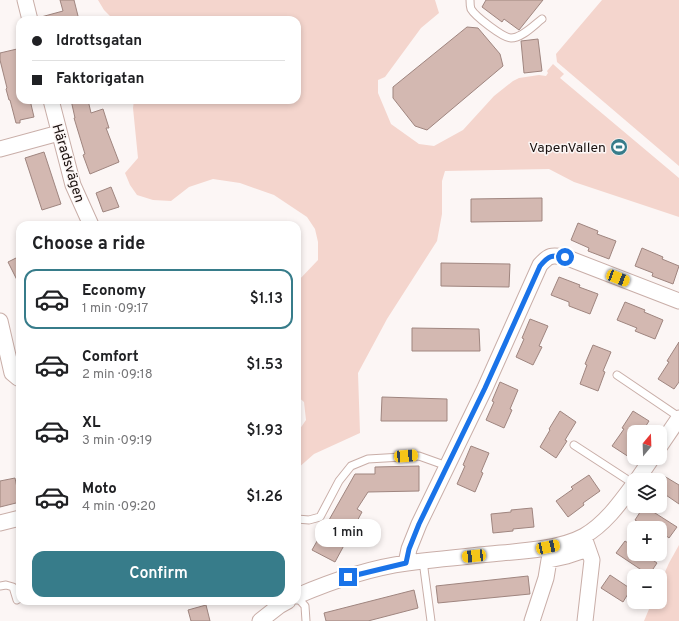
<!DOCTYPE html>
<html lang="en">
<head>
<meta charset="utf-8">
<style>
	body { margin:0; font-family:Overpass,sans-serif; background:#f6f6f6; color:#202124; height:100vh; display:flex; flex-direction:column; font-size:15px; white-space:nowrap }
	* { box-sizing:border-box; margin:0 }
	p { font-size:13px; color:#757577 }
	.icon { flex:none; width:22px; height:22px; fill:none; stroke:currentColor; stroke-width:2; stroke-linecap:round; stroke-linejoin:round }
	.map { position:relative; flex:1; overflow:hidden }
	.details { position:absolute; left:16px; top:221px; width:285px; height:384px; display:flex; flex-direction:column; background:#fff; border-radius:12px; box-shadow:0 2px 6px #0003 }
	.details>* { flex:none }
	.hud { position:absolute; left:16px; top:16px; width:285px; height:88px; border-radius:12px; box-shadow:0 2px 6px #0003; display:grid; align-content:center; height:88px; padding:0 16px; background:#fff }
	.needle { width:26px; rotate:19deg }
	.fabs { position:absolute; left:627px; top:425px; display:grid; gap:8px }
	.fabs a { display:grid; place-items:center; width:40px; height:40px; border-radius:8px; background:#fff; box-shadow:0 2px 6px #0003; font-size:20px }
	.end { position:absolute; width:18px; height:18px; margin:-9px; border:5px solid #1a73e8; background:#fff; box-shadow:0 0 0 2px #fff }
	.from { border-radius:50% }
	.bubble { position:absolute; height:28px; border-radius:12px; background:#fff; box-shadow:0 2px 6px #0003; font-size:13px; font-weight:600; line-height:28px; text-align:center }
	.car { position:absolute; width:12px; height:24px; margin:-12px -6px; border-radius:5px; box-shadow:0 0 3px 1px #0007; background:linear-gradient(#f5c518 24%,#345 0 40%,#f5c518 0 76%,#345 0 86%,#f5c518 0) }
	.hud b { display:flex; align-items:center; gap:14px; height:38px; font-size:15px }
	.hud b+b { border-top:1px solid #e0e0e0 }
	.hud i { width:10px; height:10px; background:#202124 }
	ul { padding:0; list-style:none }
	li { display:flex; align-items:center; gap:12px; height:60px; margin:0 8px 6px; padding:0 8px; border:2px solid transparent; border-radius:12px }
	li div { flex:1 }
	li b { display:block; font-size:15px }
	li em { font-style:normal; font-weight:600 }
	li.current { border-color:#377c8a }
	li>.icon { width:36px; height:36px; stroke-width:1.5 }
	h2 { padding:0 16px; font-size:18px; line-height:48px }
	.cta { display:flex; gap:8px; margin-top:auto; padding:8px 16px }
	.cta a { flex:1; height:46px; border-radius:12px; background:#377c8a; color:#fff; font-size:16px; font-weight:600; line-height:46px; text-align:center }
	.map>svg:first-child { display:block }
	.green { fill:#f4d5cd }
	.building { fill:#d3b8b1; stroke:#9f857f }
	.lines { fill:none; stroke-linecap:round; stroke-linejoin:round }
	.lane-casing { stroke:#c9aea8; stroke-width:9 }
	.street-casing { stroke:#c9aea8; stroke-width:17 }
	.lane { stroke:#fff; stroke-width:7 }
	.street { stroke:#fff; stroke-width:15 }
	.route { stroke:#1a73e8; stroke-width:5 }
	.labels { text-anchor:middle; stroke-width:3; stroke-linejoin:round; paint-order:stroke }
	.poi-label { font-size:14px; fill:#1a110f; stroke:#fcf6f5; text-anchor:end }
	.street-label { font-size:14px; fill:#1a110f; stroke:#fcf6f5 }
</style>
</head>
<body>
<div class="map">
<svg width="679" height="621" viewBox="0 0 679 621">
	<rect width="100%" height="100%" fill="#fcf6f5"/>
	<path class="green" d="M 98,0 L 435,0 L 439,13 L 421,28 L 385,77 L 378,80 L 378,93 L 391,124 L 419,144 L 434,146 L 463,130 L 494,96 L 513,81 L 519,78 L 539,75 L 546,76 L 548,73 L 547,71 L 553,64 L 564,74 L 560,78 L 679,178 L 679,217 L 574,182 L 549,169 L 445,171 L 442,181 L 442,214 L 437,241 L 387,319 L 358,373 L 360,433 L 314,454 L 297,469 L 297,433 L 306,420 L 304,402 L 297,396 L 297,282 L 318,260 L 318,242 L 315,229 L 307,217 L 274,195 L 240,183 L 213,179 L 189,187 L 171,201 L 153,200 L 137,195 L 130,185 L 125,173 L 138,158 L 133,108 L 134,100 L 297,100 L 297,20 L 114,20 L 104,10 Z
		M 602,0 L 679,0 L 679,166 L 557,62 L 556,54 Z
		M 679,545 L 679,621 L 644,621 L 652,602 L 660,602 L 660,583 L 669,563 Z"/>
	<path class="building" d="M 60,0 L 74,0 L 79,20 L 41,20 L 41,17 L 63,11 Z
		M 486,0 L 543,0 L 519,30 L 504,19 L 502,22 L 482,7 Z
		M 467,27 L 478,28 L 500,54 L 503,66 L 427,130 L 415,126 L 393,98 L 393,87 Z
		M 538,39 L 542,71 L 524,73 L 521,41 Z
		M 17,49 L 20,61 L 20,100 L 30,100 L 34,117 L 20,120 L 20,123 L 16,123 L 10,100 L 9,100 L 6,89 L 7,88 L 0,60 L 0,53 Z
		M 71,100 L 88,100 L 91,113 L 103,109 L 109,128 L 106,128 L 119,162 L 90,174 L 83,155 L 85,154 L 74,118 L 75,118 Z
		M 44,152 L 61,204 L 42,210 L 25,158 Z
		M 111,187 L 119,207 L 103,212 L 96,193 Z
		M 542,198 L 542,221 L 471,222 L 471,199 Z
		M 578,223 L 598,231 L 597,234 L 616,241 L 609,259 L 588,251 L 589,248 L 571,240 Z
		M 642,248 L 663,257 L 662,259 L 679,266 L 673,284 L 652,276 L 653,273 L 635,266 Z
		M 20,256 L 20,286 L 8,262 Z
		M 441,263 L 510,264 L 509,287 L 441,286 Z
		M 559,277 L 580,285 L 579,287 L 598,294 L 590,314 L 569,306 L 569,302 L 551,295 Z
		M 625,302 L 645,310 L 644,312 L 663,320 L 655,339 L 635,331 L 637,328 L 617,320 Z
		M 530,319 L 548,326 L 539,346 L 542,347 L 533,365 L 516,357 L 524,339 L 522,338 Z
		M 412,328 L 479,329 L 480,351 L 412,351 Z
		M 679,342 L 679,382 L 674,389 L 658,379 L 669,362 L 667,361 Z
		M 593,345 L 611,352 L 603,371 L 605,372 L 598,391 L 580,384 L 587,365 L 585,364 Z
		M 500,382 L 518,390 L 510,409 L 512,410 L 504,428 L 486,420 L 494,402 L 492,401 Z
		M 382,397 L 447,399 L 447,421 L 381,421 Z
		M 560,411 L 576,422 L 565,440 L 567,441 L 556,458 L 540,447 L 550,430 L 549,429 Z
		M 633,411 L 649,421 L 642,432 L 634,432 L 634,449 L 629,457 L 612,446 L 624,429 L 622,428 Z
		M 471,446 L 489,453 L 481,472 L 483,473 L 475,492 L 457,484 L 465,466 L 463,465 Z
		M 419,466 L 419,491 L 368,492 L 357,509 L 362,512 L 335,562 L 312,550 L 355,474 L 375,474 L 375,467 Z
		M 589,475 L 600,491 L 583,503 L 584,505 L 568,517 L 556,501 L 573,489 L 571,487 Z
		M 664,476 L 679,485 L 679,504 L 660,491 L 660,482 Z
		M 15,478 L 20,502 L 0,507 L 0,481 Z
		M 644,506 L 677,527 L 669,538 L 660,531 L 660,528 L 647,528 L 635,520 Z
		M 532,508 L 534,527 L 513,529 L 513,531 L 493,533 L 491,514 L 511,512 L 511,510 Z
		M 625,541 L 634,547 L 634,554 L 644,554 L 657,563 L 649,575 L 616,553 Z
		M 610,575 L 631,589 L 623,602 L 601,588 Z
		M 528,576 L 530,594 L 438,603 L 436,586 Z
		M 414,590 L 418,608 L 368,621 L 326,621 L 324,613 Z
		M 206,605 L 210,621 L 191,621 L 188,610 Z"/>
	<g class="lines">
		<g class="lane-casing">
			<path id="lane" d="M 470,0 C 470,3 470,6 471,9 C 475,16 503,38 511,38 C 522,38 534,25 542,19
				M 617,375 L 679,417
				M 574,445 L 634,484
				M 297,519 L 309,520 L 320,517 L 339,481 L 351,466 L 368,459 L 419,456 L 447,466
				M 423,561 L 431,621
				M 0,586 L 6,585 L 13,587 L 17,600
				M 297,597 L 305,606 L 306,621"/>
		</g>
		<g class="street-casing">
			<path id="street" d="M 25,0 L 30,20
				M 51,100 L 73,185 L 91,225
				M 0,149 L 59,133
				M 0,321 L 12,373 L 18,378 L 20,379
				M 660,446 L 679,418
				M 637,480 L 652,458
				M 0,523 L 20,518
				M 585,540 L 592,560 L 585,621
				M 406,563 L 409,549 L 419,524 L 485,388 L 540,265 C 549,255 551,255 565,257 L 679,301
				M 297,596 C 332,581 369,568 407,563 C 438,559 470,556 501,553 C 526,551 562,548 584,536 C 605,524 620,503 634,484
				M 260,621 L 279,606 L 288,601
				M 532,621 L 546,578 L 549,560 L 567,556 L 588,549"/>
		</g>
		<use href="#lane" class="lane"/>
		<use href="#street" class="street"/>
	</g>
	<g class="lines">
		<path class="route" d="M 348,577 L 406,563 L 409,549 L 419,524 L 485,388 L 540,266 C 549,255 552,255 565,257"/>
	</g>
	<defs>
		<g id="stadium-disc" transform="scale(0.9)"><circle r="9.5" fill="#377c8a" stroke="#fcf6f5"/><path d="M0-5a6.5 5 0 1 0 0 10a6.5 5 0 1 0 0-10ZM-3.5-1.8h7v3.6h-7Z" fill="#fff"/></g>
	</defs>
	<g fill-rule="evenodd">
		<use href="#stadium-disc" x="619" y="147"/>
	</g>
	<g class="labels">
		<g class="poi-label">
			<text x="606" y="152">VapenVallen</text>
		</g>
		<g class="street-label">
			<text transform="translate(69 163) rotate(73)" y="5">Häradsvägen</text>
		</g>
	</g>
</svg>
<div class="fabs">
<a><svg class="needle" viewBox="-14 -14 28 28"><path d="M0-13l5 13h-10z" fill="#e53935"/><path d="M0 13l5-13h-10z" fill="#757577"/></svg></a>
<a><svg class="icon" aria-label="layers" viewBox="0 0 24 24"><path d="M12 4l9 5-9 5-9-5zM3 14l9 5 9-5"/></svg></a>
<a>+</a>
<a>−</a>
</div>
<i class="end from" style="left:565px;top:257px"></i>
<i class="end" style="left:348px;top:577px"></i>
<div class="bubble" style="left:315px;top:519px;width:66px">1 min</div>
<i class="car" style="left:618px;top:278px;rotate:111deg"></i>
<i class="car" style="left:406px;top:456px;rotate:86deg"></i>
<i class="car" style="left:548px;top:547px;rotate:78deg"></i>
<i class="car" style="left:474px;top:556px;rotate:264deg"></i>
<div class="hud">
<b><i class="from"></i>Idrottsgatan</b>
<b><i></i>Faktorigatan</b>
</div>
<section class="details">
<h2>Choose a ride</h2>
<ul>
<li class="current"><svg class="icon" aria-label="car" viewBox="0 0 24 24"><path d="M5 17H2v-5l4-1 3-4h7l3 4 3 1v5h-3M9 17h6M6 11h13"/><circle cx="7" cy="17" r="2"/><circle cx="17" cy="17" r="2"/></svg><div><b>Economy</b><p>1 min · 09:17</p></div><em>$1.13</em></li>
<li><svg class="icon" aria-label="car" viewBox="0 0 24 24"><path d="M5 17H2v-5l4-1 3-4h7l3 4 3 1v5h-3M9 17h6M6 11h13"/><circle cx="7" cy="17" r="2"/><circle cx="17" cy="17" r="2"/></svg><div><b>Comfort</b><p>2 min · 09:18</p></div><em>$1.53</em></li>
<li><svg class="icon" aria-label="car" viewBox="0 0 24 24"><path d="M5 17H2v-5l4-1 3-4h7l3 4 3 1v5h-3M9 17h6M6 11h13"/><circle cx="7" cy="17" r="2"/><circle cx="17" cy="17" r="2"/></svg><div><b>XL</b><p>3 min · 09:19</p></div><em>$1.93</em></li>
<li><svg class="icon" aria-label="car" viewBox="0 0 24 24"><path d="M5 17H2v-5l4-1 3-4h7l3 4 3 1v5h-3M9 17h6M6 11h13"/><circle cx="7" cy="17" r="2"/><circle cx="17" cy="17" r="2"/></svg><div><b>Moto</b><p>4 min · 09:20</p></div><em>$1.26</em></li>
</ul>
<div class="cta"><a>Confirm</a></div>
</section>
</div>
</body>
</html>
